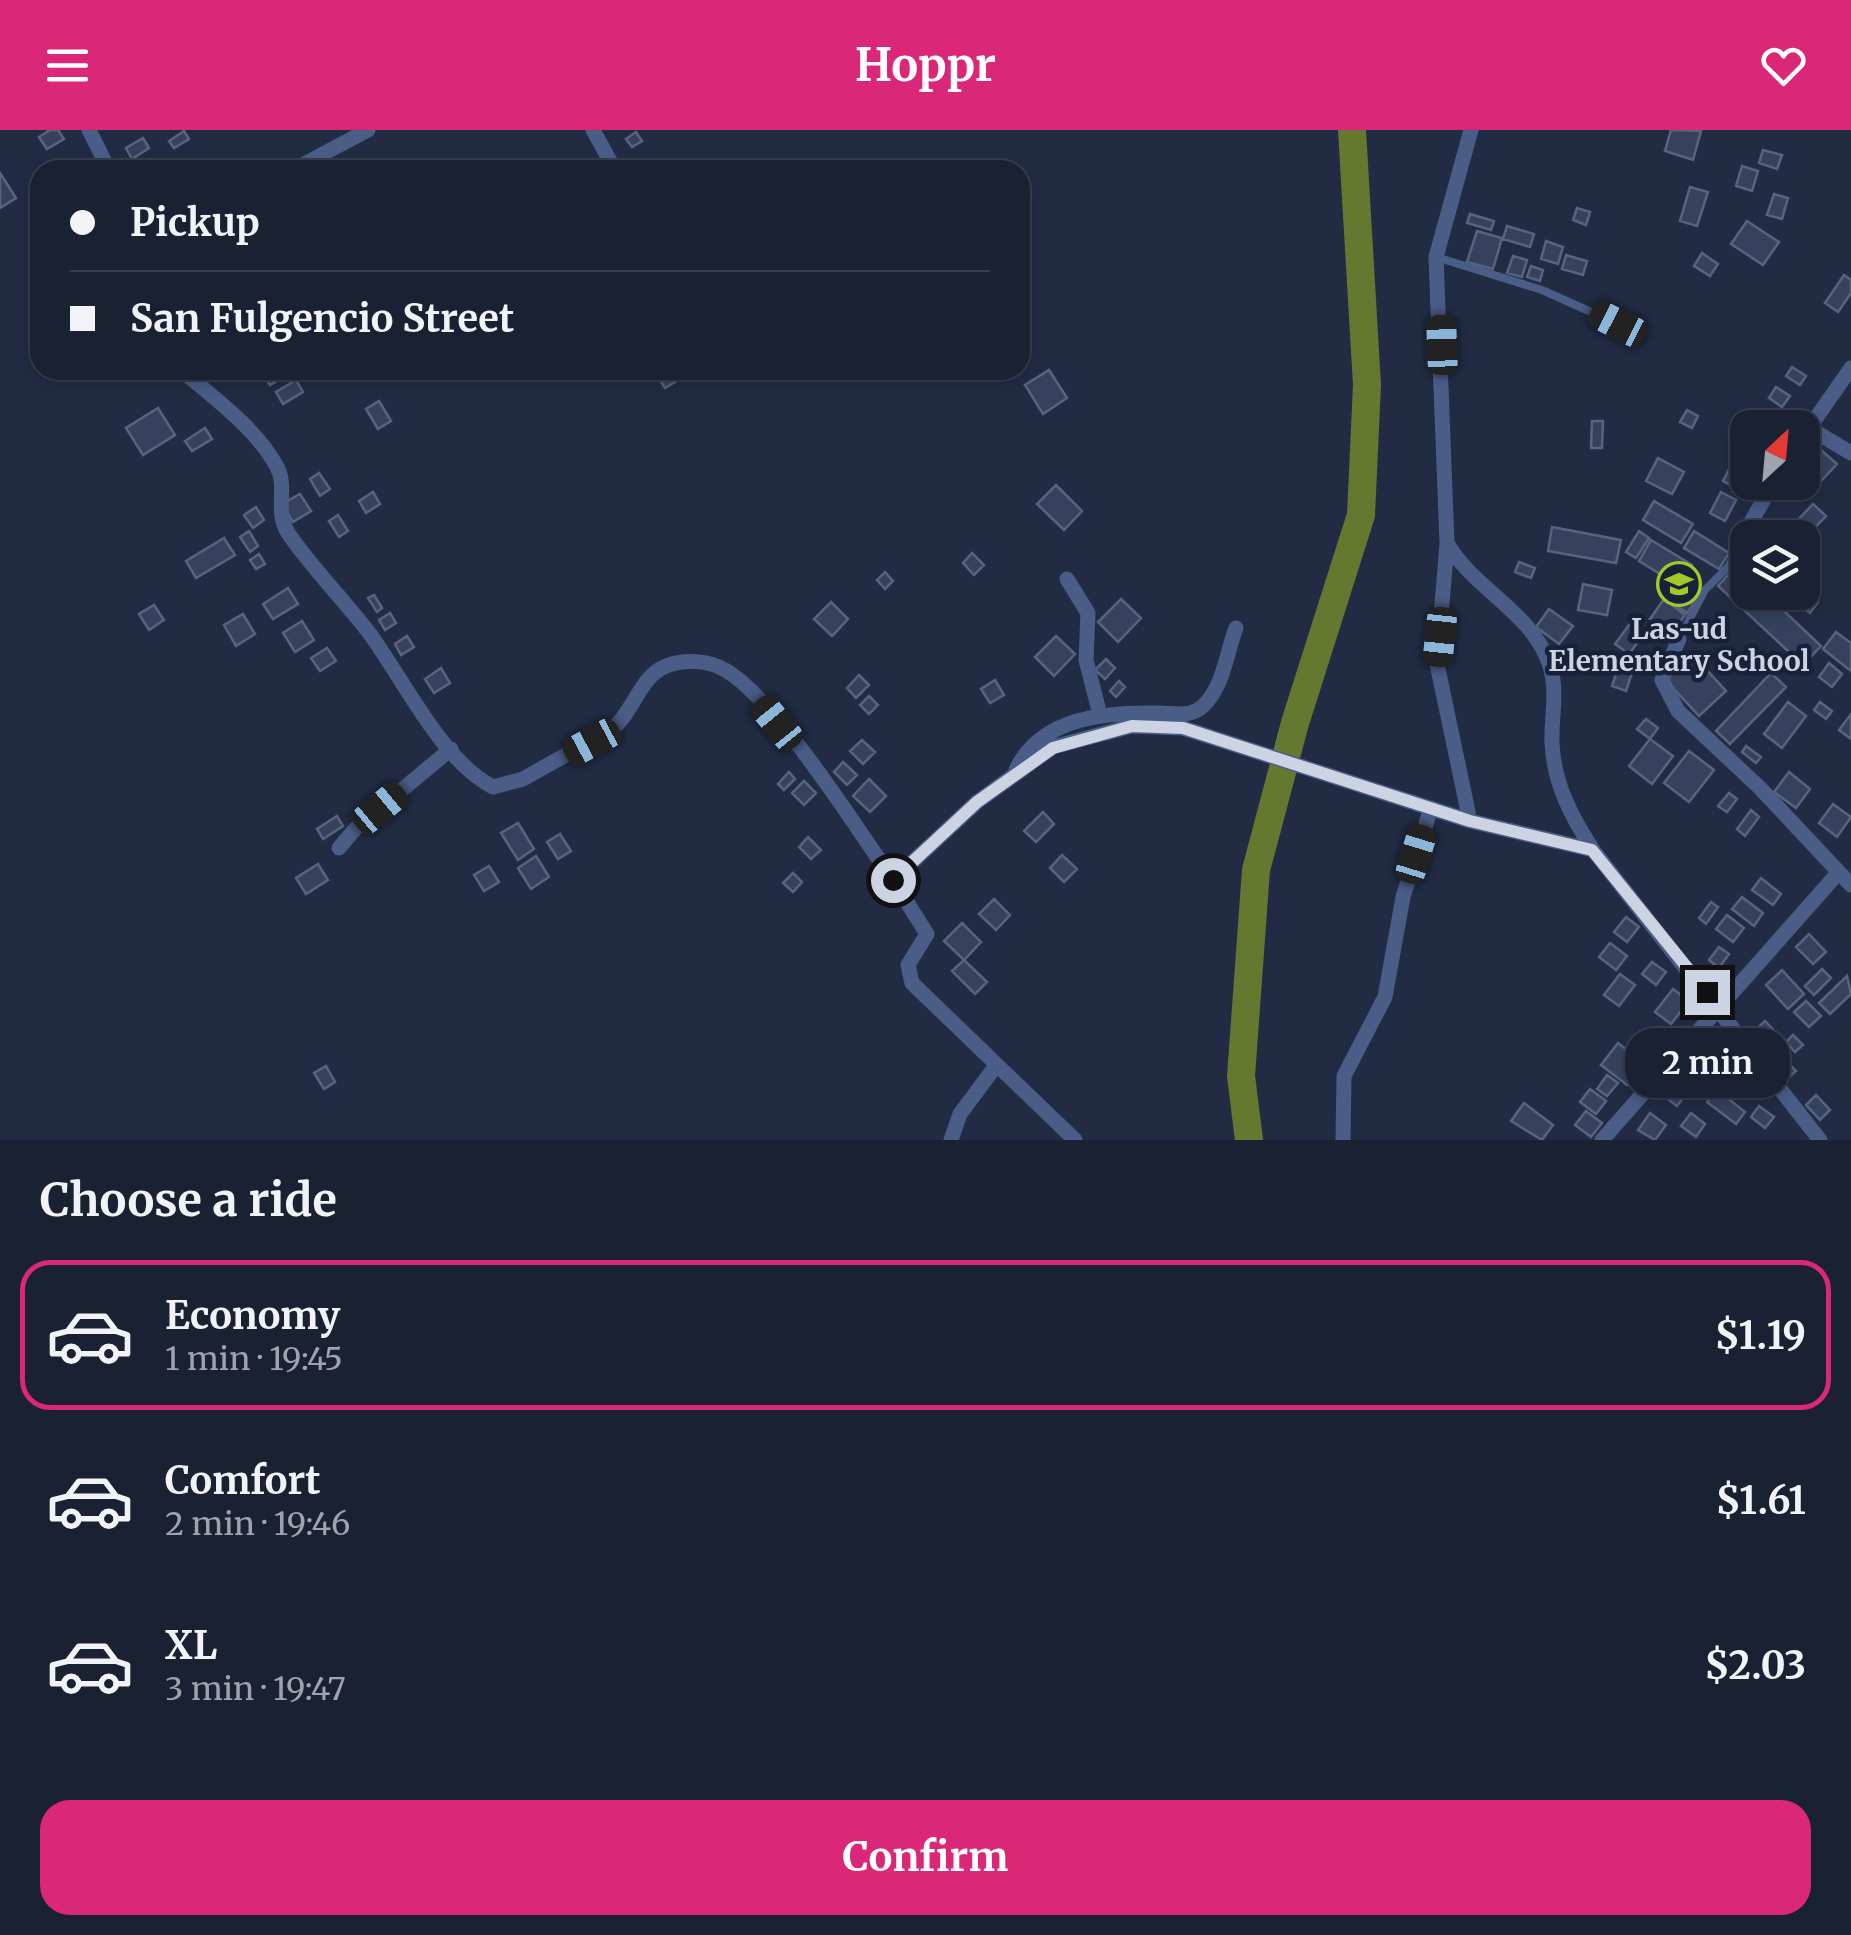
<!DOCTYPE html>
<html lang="en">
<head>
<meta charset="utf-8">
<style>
	body { margin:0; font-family:Merriweather,serif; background:#262e3f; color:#f1f3f6; height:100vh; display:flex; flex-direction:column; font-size:38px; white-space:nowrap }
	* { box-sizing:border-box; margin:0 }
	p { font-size:32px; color:#9fa3ac }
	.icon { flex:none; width:55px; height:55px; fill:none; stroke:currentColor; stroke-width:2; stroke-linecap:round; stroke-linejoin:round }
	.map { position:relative; height:1010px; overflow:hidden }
	.sheet { display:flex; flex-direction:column; background:#192133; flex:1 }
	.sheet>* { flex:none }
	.banner { position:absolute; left:30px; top:30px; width:1000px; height:220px; border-radius:30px; box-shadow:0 5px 15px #0003,0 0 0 2px #373e4e; display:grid; align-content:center; height:220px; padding:0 40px; background:#192133 }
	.needle { width:65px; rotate:26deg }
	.buttons { position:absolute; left:1730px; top:280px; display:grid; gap:20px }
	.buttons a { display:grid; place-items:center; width:90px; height:90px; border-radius:20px; background:#192133; box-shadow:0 5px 15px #0003,0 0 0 2px #373e4e; font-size:50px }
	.end { position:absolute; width:45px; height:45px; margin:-22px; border:12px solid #ccd4e4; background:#111; box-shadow:0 0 0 5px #111 }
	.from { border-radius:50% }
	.bubble { position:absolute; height:70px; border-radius:30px; background:#192133; box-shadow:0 5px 15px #0003,0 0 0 2px #373e4e; font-size:32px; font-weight:700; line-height:70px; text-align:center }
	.car { position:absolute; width:30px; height:60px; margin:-30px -15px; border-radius:12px; box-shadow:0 0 8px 2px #0007; background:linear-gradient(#222 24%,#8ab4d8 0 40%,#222 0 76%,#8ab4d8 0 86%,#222 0) }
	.banner b { display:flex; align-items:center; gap:35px; height:95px; font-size:38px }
	.banner b+b { border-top:2px solid #373e4e }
	.banner i { width:25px; height:25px; background:#f1f3f6 }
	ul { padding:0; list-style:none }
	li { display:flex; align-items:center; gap:30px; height:150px; margin:0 20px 15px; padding:0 20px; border:5px solid transparent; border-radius:30px }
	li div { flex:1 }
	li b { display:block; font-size:38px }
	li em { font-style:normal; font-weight:700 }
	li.current { border-color:#db2777 }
	li>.icon { width:90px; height:90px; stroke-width:1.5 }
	h2 { padding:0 40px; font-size:45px; line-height:120px }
	.action { display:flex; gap:20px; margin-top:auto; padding:20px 40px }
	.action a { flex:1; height:115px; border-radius:30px; background:#db2777; color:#fff; font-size:40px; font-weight:700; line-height:115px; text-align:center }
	header { display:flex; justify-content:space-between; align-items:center; height:130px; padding:0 40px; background:#db2777; color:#fff; font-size:45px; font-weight:700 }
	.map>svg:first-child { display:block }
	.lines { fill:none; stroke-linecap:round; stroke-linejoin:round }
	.river { stroke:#647830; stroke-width:28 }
	.building { fill:#36425d; stroke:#576480; stroke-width:2.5 }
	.service { stroke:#4a5d87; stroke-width:8 }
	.minor { stroke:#4a5d87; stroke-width:15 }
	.route { stroke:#ccd4e4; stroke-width:12 }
	.labels { text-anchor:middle; stroke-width:9; stroke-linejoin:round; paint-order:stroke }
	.poi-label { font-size:28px; font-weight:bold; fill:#ccd4e4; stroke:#17223a }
</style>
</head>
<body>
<header><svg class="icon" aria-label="menu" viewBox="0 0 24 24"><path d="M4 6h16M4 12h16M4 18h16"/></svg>Hoppr<svg class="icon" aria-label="heart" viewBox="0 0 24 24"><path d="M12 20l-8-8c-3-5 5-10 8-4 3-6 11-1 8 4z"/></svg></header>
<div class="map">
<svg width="1851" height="1010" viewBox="0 0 1851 1010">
	<rect width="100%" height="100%" fill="#212c44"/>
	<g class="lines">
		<path class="river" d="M 1249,1010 L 1241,946 L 1256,740 L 1295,593 L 1361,385 L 1367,255 L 1352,0"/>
	</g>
	<path class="building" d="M 50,0 L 58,0 L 64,9 L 47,19 L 39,7 Z
		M 1671,0 L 1701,1 L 1693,30 L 1665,21 Z
		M 184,1 L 189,9 L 174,18 L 169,11 Z
		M 636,2 L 642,11 L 632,17 L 626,9 Z
		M 143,8 L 149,18 L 132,29 L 126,18 Z
		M 1763,20 L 1782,25 L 1777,39 L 1759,33 Z
		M 1742,36 L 1758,41 L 1752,61 L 1736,56 Z
		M 0,43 L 16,68 L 0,78 Z
		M 1690,57 L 1708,62 L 1697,96 L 1680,91 Z
		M 1774,64 L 1788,68 L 1782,89 L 1767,85 Z
		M 1577,78 L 1590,82 L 1586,95 L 1573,90 Z
		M 1470,84 L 1494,91 L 1491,100 L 1467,93 Z
		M 1747,91 L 1779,112 L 1763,135 L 1731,114 Z
		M 1507,96 L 1534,104 L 1530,117 L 1503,109 Z
		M 1477,101 L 1502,108 L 1493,139 L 1467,132 Z
		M 1546,111 L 1563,117 L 1558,134 L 1541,129 Z
		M 1702,123 L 1718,134 L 1710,146 L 1694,136 Z
		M 1566,125 L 1587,131 L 1583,145 L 1562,139 Z
		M 1513,126 L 1527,130 L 1522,147 L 1507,143 Z
		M 1531,136 L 1543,140 L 1540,151 L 1527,147 Z
		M 1844,145 L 1851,150 L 1851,163 L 1838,182 L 1825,173 Z
		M 1792,237 L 1806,246 L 1800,255 L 1786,246 Z
		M 281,240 L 285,246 L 270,255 L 261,241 Z
		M 654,240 L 695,240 L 665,258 Z
		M 1049,240 L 1067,268 L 1043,284 L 1025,255 Z
		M 296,250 L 303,262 L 283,274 L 276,262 Z
		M 1776,257 L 1790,266 L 1782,277 L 1769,268 Z
		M 379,271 L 391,291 L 378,299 L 366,279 Z
		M 158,278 L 175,305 L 143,325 L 126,298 Z
		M 1687,280 L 1698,286 L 1692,298 L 1680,292 Z
		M 1592,291 L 1603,291 L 1602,318 L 1591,318 Z
		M 205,298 L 212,309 L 192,321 L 185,311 Z
		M 1806,315 L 1815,323 L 1808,329 L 1802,324 Z
		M 1741,316 L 1748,319 L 1748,346 L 1740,360 L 1723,351 Z
		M 1821,320 L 1837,334 L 1821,351 L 1805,337 Z
		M 1658,328 L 1684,342 L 1672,364 L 1646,351 Z
		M 319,343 L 330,359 L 320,366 L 310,349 Z
		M 1056,355 L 1082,381 L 1064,400 L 1037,374 Z
		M 373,362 L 380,374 L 366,383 L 359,371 Z
		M 1721,362 L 1736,370 L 1725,391 L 1710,383 Z
		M 300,364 L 311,381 L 293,392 L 282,374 Z
		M 1654,371 L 1693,394 L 1681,413 L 1643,390 Z
		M 1813,374 L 1826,386 L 1808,405 L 1795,393 Z
		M 256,377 L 264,390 L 253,398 L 244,385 Z
		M 338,385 L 348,401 L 339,407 L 329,391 Z
		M 1552,397 L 1621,410 L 1616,433 L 1548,421 Z
		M 249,401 L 258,416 L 250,422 L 240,407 Z
		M 1639,401 L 1649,408 L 1636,428 L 1626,422 Z
		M 1694,401 L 1729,423 L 1719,439 L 1684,418 Z
		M 224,408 L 235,425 L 196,448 L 186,431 Z
		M 1651,410 L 1692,435 L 1680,456 L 1639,431 Z
		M 972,423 L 984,435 L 974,445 L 963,433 Z
		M 259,424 L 265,434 L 256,439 L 250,430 Z
		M 1519,432 L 1535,438 L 1531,448 L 1515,442 Z
		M 1736,436 L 1748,447 L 1748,462 L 1764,462 L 1821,516 L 1803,535 L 1718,456 Z
		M 885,442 L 893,451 L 885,459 L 877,450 Z
		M 1583,454 L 1612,460 L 1607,485 L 1578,480 Z
		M 1672,456 L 1695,472 L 1687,483 L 1664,467 Z
		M 288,458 L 298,474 L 273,489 L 263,474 Z
		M 374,465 L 382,478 L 377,482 L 368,468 Z
		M 1810,466 L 1818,472 L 1810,483 L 1802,477 Z
		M 1121,469 L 1141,488 L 1118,512 L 1098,492 Z
		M 1664,469 L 1685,485 L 1671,504 L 1650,489 Z
		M 831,472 L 848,489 L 832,506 L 814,489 Z
		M 154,475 L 164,490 L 149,500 L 139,484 Z
		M 1549,479 L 1573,496 L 1559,514 L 1536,497 Z
		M 390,483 L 396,493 L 385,500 L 379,490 Z
		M 243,484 L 255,504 L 236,516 L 224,495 Z
		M 302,491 L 314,510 L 295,522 L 283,503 Z
		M 1629,495 L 1643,505 L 1629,524 L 1615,514 Z
		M 1836,502 L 1851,513 L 1851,541 L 1823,519 Z
		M 407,506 L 414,517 L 401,525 L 395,514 Z
		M 1056,506 L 1075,524 L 1054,546 L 1035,527 Z
		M 327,518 L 336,531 L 320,541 L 311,528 Z
		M 1691,523 L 1726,561 L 1699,586 L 1664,548 Z
		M 1106,529 L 1115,538 L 1105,549 L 1095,540 Z
		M 1829,533 L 1842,544 L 1832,557 L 1819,547 Z
		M 1619,535 L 1633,540 L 1626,561 L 1612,556 Z
		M 441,538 L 450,553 L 434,563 L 425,549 Z
		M 1771,543 L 1786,557 L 1730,614 L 1716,601 Z
		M 859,545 L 869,555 L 856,568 L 847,558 Z
		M 995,550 L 1004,565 L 990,573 L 981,559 Z
		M 1119,551 L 1125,557 L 1116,567 L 1110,561 Z
		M 869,566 L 878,575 L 869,584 L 860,575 Z
		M 1788,572 L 1806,586 L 1782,618 L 1764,604 Z
		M 1820,572 L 1832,581 L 1826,589 L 1814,580 Z
		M 1851,584 L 1851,609 L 1839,600 Z
		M 1646,589 L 1658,598 L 1650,609 L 1637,599 Z
		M 1650,609 L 1673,626 L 1652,654 L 1629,636 Z
		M 862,610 L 875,622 L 863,634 L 850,621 Z
		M 1746,616 L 1761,627 L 1756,633 L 1742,622 Z
		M 1689,621 L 1714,640 L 1689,672 L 1664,653 Z
		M 843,632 L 857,645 L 847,655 L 834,642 Z
		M 789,642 L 795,649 L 784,660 L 778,654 Z
		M 1789,642 L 1810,659 L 1796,678 L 1774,662 Z
		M 869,649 L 886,666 L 870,682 L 853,666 Z
		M 804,651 L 816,663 L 804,675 L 792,663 Z
		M 1729,663 L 1737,669 L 1727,682 L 1718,676 Z
		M 1833,674 L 1851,687 L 1837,707 L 1819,693 Z
		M 1751,680 L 1759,687 L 1745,706 L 1737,699 Z
		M 1043,682 L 1054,694 L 1036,712 L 1024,701 Z
		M 337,686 L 343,696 L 323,709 L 317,699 Z
		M 518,693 L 534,719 L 518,730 L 501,703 Z
		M 560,704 L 571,721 L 558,729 L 547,712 Z
		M 808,707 L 821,720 L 811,729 L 799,717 Z
		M 1062,725 L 1077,739 L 1064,752 L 1050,738 Z
		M 536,726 L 549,747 L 531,759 L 518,738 Z
		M 318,734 L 328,750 L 306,764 L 296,748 Z
		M 489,736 L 499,752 L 484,761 L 474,745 Z
		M 793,743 L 802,752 L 793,762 L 783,753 Z
		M 1761,748 L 1781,764 L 1773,775 L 1752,760 Z
		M 1742,767 L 1763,783 L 1754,796 L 1732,779 Z
		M 994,769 L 1010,785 L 996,800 L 979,784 Z
		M 1711,772 L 1718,777 L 1706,794 L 1699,788 Z
		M 1727,785 L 1744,798 L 1733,812 L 1716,799 Z
		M 1626,787 L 1639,797 L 1627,812 L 1614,802 Z
		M 962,793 L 981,812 L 964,830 L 944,811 Z
		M 1809,804 L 1826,822 L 1813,834 L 1796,817 Z
		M 1610,813 L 1627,826 L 1616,840 L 1599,827 Z
		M 1719,817 L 1729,824 L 1719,838 L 1709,830 Z
		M 964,830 L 987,852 L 975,864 L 952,841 Z
		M 1652,832 L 1666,842 L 1656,855 L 1642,844 Z
		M 1822,839 L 1831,848 L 1814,865 L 1805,856 Z
		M 1782,840 L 1804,864 L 1788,879 L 1766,855 Z
		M 1620,844 L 1635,855 L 1619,876 L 1604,865 Z
		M 1847,846 L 1851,864 L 1830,884 L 1819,873 Z
		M 1673,859 L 1689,871 L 1671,894 L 1655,882 Z
		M 1806,871 L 1821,886 L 1809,897 L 1794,882 Z
		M 1765,891 L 1785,912 L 1769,928 L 1748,907 Z
		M 1793,905 L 1803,915 L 1795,922 L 1786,912 Z
		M 1710,912 L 1728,925 L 1712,946 L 1694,933 Z
		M 1618,913 L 1644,933 L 1627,955 L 1601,935 Z
		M 1788,933 L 1796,941 L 1788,948 L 1781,940 Z
		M 326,936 L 335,952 L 324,959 L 314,943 Z
		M 1678,942 L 1694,954 L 1677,976 L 1661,964 Z
		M 1607,945 L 1618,953 L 1607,966 L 1597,959 Z
		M 1590,959 L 1606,971 L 1596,984 L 1580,972 Z
		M 1717,960 L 1745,982 L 1736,994 L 1707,972 Z
		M 1816,965 L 1830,980 L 1820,990 L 1806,975 Z
		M 1524,973 L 1553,995 L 1542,1010 L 1511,991 Z
		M 1759,976 L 1774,987 L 1765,998 L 1751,987 Z
		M 1586,981 L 1602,993 L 1591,1007 L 1575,995 Z
		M 1650,983 L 1666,995 L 1655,1010 L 1638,1000 Z
		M 1691,983 L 1705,994 L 1696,1007 L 1681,996 Z"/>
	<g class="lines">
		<path class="service" d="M 1436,127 L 1542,160 L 1618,194
			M 1679,509 L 1705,460 L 1729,436 L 1737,417"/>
		<path class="minor" d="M 89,0 L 109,40
			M 593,0 L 615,40
			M 1471,0 L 1436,127 L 1447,413 C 1474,460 1532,481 1550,536 C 1558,563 1551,587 1552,613 C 1554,654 1571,686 1593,720 L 1820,1010
			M 293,40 L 368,0
			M 181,240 C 213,267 257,299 277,337 C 288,357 274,381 288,403 C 312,438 344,470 370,504 C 403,549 442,631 493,657 L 523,649 L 612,599 C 634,582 639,547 666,536 C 684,529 709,530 725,540 C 774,567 858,700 893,750 L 977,672 L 1053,617 L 1132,596 L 1183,598 L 1470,691 L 1593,720
			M 1809,298 L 1851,323
			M 1802,308 L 1851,238
			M 1447,414 L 1437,534 L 1470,691
			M 1737,416 L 1774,352
			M 1067,449 L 1088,483 L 1086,530 L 1100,585
			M 1679,509 L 1662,550 L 1678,581 L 1760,658 L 1851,755
			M 1016,640 C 1041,587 1105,582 1158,583 C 1173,583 1190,588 1203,576 C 1224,556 1226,524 1236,498
			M 339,718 L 356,698 L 451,619
			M 893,750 L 927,804 L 908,835 L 912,853 L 1075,1010
			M 951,1010 L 960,984 L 995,937
			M 1343,1010 L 1344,946 L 1385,867 L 1403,767 L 1431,678
			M 1602,1010 L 1838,743"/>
	</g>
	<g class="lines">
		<path class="route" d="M 893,750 L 977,672 L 1053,618 L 1132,596 L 1183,598 L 1470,691 L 1592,720 L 1707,862"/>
	</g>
	<defs>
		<g id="school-ring" transform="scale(2.25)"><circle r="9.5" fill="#17223a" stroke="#a2c928" stroke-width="1.5"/><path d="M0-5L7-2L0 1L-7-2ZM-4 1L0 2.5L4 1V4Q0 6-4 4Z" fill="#a2c928"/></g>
	</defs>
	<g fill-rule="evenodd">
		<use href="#school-ring" x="1679" y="454"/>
	</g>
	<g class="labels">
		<g class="poi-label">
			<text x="1679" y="509">Las-ud<tspan x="1679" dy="32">Elementary School</tspan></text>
		</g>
	</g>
</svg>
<div class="buttons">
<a><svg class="needle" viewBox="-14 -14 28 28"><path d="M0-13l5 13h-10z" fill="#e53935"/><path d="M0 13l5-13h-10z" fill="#9fa3ac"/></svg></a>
<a><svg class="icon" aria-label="layers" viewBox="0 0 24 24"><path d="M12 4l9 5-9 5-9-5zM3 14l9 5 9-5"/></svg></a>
</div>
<i class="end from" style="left:893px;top:750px"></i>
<i class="end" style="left:1707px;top:862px"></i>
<div class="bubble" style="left:1625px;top:898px;width:165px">2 min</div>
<i class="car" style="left:1618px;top:194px;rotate:297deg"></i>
<i class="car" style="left:1442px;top:215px;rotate:358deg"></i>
<i class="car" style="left:1440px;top:507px;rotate:186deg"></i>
<i class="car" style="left:777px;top:593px;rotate:321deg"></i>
<i class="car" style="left:592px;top:612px;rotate:242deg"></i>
<i class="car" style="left:380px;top:678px;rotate:50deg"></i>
<i class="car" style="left:1416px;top:724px;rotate:17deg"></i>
<div class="banner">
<b><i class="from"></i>Pickup</b>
<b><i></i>San Fulgencio Street</b>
</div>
</div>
<section class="sheet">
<h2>Choose a ride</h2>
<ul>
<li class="current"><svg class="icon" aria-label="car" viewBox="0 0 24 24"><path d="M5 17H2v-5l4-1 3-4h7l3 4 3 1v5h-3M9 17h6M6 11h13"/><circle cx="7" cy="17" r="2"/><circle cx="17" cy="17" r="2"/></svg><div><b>Economy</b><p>1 min · 19:45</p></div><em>$1.19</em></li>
<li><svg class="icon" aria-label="car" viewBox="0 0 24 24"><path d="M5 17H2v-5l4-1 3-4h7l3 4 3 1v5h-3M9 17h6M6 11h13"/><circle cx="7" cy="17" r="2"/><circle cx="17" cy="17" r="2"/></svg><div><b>Comfort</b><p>2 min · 19:46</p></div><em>$1.61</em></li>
<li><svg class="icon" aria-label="car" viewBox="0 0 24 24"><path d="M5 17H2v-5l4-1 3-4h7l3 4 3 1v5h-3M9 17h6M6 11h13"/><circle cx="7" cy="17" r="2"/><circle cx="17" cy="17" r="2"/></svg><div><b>XL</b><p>3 min · 19:47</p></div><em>$2.03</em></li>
</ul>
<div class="action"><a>Confirm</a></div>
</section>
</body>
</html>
